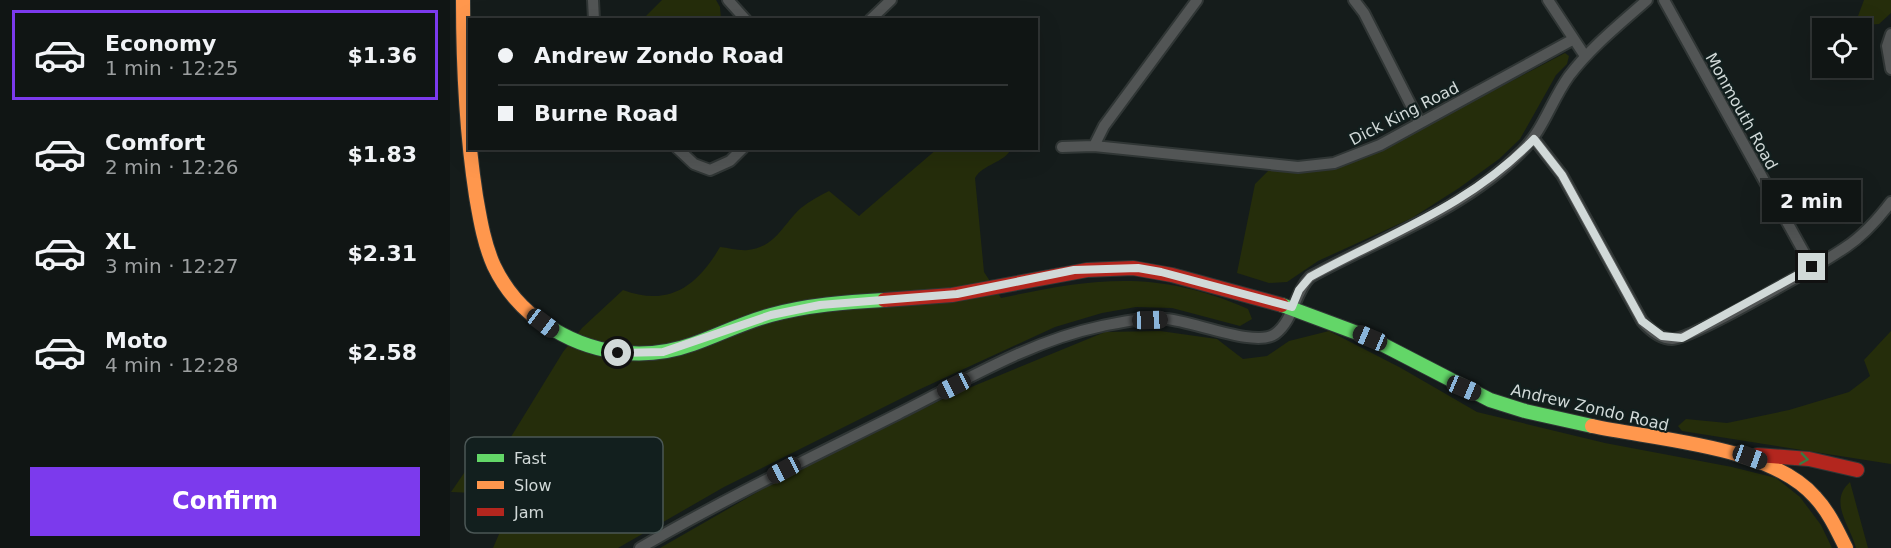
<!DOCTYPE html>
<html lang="en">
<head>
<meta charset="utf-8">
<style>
	body { margin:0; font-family:"DejaVu Sans",sans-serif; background:#191e1d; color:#f1f3f6; height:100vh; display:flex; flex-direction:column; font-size:22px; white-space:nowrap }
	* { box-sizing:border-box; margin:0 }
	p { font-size:20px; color:#9c9fa0 }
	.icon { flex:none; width:33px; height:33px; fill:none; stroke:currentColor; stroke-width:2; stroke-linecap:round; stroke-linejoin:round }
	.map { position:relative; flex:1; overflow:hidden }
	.drawer { display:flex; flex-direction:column; background:#101514; width:450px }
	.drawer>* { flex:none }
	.banner { position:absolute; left:18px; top:18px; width:570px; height:132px; border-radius:0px; box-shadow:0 6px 24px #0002,0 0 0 2px #303434; display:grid; align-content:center; height:132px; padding:0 30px; background:#101514 }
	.buttons { position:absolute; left:1362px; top:18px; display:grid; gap:12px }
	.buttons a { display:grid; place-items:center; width:60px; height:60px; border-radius:0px; background:#101514; box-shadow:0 6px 24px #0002,0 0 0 2px #303434; font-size:30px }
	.end { position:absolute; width:27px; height:27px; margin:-14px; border:8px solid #d1d9d8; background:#111; box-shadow:0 0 0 3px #111 }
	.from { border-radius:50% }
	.bubble { position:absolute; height:42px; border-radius:0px; background:#101514; box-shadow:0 6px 24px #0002,0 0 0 2px #303434; font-size:20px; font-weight:700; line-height:42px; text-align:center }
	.car { position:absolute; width:18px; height:36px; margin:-18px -9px; border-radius:8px; box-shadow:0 0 4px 2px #0007; background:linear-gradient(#222 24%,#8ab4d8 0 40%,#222 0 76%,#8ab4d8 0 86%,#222 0) }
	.banner b { display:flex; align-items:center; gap:21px; height:57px; font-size:22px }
	.banner b+b { border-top:2px solid #303434 }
	.banner i { width:15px; height:15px; background:#f1f3f6 }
	ul { padding:10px 0 0; list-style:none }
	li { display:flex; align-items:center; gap:18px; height:90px; margin:0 12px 9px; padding:0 18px; border:3px solid transparent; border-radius:0px }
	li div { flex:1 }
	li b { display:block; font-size:22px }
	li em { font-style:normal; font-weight:700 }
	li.on { border-color:#7c3aed }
	li>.icon { width:54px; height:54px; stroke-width:1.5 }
	.button { display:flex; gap:12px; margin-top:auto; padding:12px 30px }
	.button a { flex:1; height:69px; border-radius:0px; background:#7c3aed; color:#fff; font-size:24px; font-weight:700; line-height:69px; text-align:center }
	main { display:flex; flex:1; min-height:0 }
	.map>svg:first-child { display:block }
	.green { fill:#252d0b }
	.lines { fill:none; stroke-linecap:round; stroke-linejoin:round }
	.street-casing { stroke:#303635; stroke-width:14 }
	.fast-casing { stroke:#303635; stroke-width:16 }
	.slow-casing { stroke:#303635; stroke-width:16 }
	.jam-casing { stroke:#303635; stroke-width:16 }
	.street { stroke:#525555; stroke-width:10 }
	.fast { stroke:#63d668; stroke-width:14 }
	.slow { stroke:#ff974d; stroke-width:14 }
	.jam { stroke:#b3261e; stroke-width:14 }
	.oneway { stroke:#3a7a43 }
	.route { stroke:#d1d9d8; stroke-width:8 }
	.labels { text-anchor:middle; stroke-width:4.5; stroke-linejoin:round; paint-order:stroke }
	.street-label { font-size:16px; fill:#d1d9d8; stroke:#121f1e }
	.key { fill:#121f1e; stroke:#4b5756; stroke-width:1.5 }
	.key-label { font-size:16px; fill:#d1d9d8 }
</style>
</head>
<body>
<main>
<section class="drawer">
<ul>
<li class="on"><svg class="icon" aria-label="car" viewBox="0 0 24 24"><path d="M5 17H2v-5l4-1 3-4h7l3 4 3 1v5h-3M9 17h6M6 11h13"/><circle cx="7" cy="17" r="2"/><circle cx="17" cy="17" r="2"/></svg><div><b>Economy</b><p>1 min · 12:25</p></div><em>$1.36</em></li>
<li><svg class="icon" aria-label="car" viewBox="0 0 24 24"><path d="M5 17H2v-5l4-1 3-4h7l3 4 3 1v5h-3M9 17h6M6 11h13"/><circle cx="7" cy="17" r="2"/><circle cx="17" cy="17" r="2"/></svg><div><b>Comfort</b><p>2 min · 12:26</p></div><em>$1.83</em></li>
<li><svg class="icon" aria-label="car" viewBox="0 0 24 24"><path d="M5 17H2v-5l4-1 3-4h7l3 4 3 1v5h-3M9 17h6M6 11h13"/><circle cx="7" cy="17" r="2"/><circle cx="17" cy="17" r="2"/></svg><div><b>XL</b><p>3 min · 12:27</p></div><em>$2.31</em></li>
<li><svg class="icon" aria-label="car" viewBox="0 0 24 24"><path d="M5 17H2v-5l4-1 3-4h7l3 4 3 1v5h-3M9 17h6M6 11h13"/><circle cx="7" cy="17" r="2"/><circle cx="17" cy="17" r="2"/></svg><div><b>Moto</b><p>4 min · 12:28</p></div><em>$2.58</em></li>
</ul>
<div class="button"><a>Confirm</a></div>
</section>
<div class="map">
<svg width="1441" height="548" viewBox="0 0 1441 548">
	<rect width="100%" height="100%" fill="#151c1b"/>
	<path class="green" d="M 212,0 L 266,0 L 270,7 L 271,19 L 193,19 Z
		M 1414,0 L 1441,0 L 1441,13 L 1429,24 L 1416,25 L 1408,16 Z
		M 1115,53 L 1119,56 L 1117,64 L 1106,75 L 1070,139 L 1049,159 L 1009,188 L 962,218 L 868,261 L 837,282 L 819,283 L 787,273 L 805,184 L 819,170 C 857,173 886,169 920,155 Z
		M 487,149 L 561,149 C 554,163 533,164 525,178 L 534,272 L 551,298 C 644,278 708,269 798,309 L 802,319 L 790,326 L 722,308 L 686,307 L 652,313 L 605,327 L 466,391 L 274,487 L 168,548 L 43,548 L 59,511 L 42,487 L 24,493 L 1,492 L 34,444 L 53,450 L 113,352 L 132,328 L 173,290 C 218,307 247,287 270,247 C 279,248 289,251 298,250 C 326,247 332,225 351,208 C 360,201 369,196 379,191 L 409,216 Z
		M 710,331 L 767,339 L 793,359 L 817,356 L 839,341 L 879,331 L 951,368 L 1027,412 L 1155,443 L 1282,467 L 1326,478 L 1350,497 L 1371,525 L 1382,548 L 210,548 L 318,486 L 497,397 L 655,332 Z
		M 1441,331 L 1441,464 L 1232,431 L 1228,426 L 1236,419 L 1277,423 L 1339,410 L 1399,392 L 1420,376 L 1414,360 Z
		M 1400,482 L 1418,548 L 1406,548 C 1400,525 1378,502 1400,482 Z"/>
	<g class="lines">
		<g class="street-casing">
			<path id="street" d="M 143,0 L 144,20
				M 278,0 L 296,20
				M 904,0 L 914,13 L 970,123
				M 1098,0 L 1135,56
				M 1214,0 L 1362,267
				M 420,20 L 441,0
				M 1441,34 L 1437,46 L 1441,69
				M 1084,139 L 1112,175 L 1192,321 C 1200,330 1210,339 1222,339 C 1241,340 1374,262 1396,247 C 1414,235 1428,219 1441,202
				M 644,146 L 654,126 L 747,0
				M 612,147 L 644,146 L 848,167 L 884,163 L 930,145 L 1122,40
				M 227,148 L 244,164 L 260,170 L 280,161 L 293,148
				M 190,548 C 274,499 362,457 448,414 C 514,381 580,341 652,326 C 673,322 695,317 716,319 C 743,321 806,348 825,334 C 844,320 844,293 860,277 C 931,238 1012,211 1071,152 C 1093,131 1101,101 1119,76 C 1141,47 1170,24 1197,0"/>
		</g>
		<g class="fast-casing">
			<path id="fast" d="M 832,305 L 918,337 L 1040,400 L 1075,411 L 1142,426
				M 95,324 C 139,354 193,362 243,344 C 269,335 294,322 321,315 C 358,305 396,302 434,300"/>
		</g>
		<g class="slow-casing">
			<path id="slow" d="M 13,0 C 13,66 16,131 26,196 C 30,219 34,244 44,266 C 55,289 73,311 95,324
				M 1142,426 C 1207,440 1321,446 1365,497 C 1379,512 1387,530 1396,548"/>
		</g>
		<g class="jam-casing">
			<path id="jam" d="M 434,300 L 502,295 L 637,270 L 683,268 L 722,275 L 832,305
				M 1307,455 L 1359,459 L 1407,470"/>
		</g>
		<use href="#street" class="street"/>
		<use href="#fast" class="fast"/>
		<use href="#slow" class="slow"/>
		<use href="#jam" class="jam"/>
	</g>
	<defs><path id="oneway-chevron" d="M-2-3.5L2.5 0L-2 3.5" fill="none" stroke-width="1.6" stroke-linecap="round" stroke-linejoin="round" transform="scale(1.5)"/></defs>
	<use class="oneway" href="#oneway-chevron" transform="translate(1354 459) rotate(8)"/>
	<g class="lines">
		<path class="route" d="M 168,353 L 213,352 L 321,315 L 370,305 L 507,294 L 624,270 L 688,268 L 711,272 L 842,307 L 849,290 L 860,277 C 940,233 1018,207 1084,139 L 1112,175 L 1192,321 L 1212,336 L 1232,338 L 1362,267"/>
	</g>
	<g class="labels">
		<g class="street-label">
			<text transform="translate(1292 111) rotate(61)" y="6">Monmouth Road</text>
			<text transform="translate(954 113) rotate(-27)" y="6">Dick King Road</text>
			<text transform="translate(1140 407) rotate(13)" y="6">Andrew Zondo Road</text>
		</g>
	</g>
	<rect x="15" y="437" width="198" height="96" rx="9" class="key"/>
	<rect x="27" y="454" width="27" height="8" fill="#63d668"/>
	<rect x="27" y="481" width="27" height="8" fill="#ff974d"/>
	<rect x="27" y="508" width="27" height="8" fill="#b3261e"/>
	<g class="key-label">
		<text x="64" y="464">Fast</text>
		<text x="64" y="491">Slow</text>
		<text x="64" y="518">Jam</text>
	</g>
</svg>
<div class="buttons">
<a><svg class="icon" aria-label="locate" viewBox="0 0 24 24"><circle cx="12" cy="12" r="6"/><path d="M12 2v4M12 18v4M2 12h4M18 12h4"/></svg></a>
</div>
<i class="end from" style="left:168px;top:353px"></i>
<i class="end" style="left:1362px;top:267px"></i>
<div class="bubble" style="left:1312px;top:180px;width:99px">2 min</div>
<i class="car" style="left:700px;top:320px;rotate:88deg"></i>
<i class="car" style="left:93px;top:323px;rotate:127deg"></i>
<i class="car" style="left:920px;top:338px;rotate:293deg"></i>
<i class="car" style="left:504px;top:386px;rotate:243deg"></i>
<i class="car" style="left:1014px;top:388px;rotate:113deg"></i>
<i class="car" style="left:1300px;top:457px;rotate:110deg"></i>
<i class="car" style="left:334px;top:470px;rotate:242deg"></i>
<div class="banner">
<b><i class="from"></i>Andrew Zondo Road</b>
<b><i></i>Burne Road</b>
</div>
</div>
</main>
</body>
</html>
